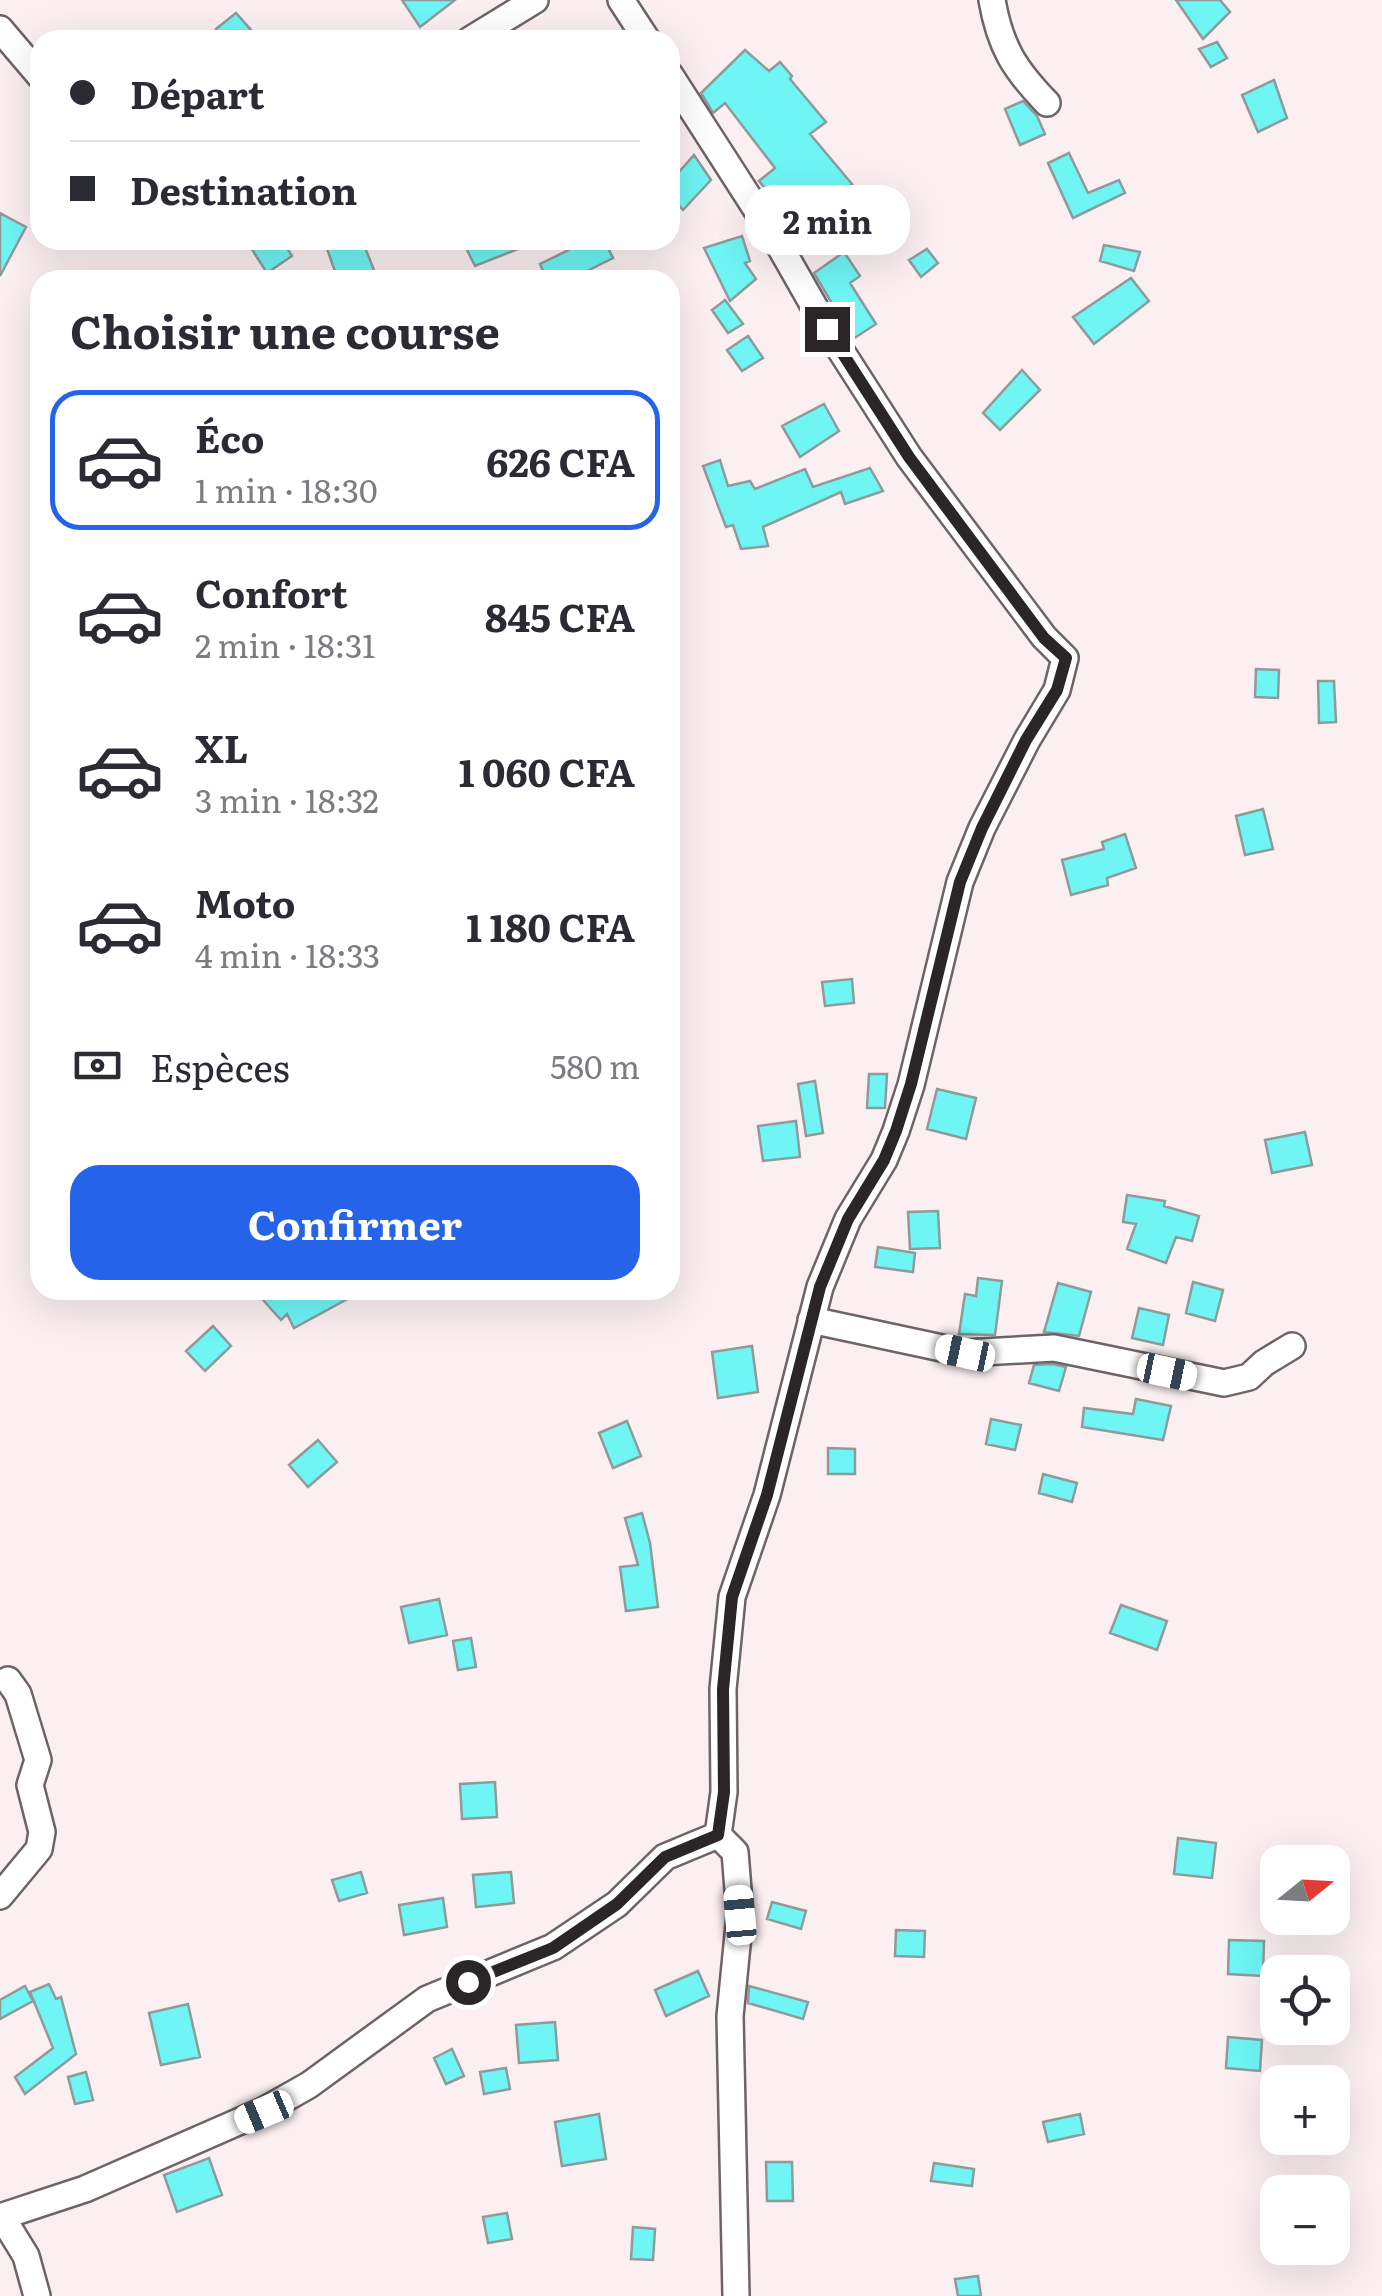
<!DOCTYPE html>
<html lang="fr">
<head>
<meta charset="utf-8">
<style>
	body { margin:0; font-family:Literata,serif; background:#f7f7f7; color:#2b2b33; height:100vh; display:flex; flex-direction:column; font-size:38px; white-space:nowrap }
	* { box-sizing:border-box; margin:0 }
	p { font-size:32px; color:#7c7c81 }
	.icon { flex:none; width:55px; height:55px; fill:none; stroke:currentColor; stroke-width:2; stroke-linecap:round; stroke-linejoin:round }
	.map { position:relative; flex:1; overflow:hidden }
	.details { position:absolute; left:30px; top:270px; width:650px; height:1030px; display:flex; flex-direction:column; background:#fff; border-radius:30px; box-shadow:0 10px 40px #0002 }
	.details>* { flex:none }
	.top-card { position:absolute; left:30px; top:30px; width:650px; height:220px; border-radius:30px; box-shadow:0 10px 40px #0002; display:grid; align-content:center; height:220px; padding:0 40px; background:#fff }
	.needle { width:65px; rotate:72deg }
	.controls { position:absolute; left:1260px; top:1845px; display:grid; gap:20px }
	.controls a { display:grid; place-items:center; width:90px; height:90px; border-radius:20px; background:#fff; box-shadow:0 10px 40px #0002; font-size:50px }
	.end { position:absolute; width:45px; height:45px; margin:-22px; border:12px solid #2a2627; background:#fff; box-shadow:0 0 0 5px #fff }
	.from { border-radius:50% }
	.bubble { position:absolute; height:70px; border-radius:30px; background:#fff; box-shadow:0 10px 40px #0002; font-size:32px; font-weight:700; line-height:70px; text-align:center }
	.car { position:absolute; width:30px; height:60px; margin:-30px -15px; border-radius:12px; box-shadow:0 0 8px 2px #0007; background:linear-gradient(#fff 24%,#345 0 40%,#fff 0 76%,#345 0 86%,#fff 0) }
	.top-card b { display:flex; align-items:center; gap:35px; height:95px; font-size:38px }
	.top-card b+b { border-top:2px solid #e1e1e2 }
	.top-card i { width:25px; height:25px; background:#2b2b33 }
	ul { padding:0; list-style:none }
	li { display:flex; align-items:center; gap:30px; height:140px; margin:0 20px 15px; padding:0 20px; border:5px solid transparent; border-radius:30px }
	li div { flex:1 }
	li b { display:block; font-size:38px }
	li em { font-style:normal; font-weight:700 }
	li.selected { border-color:#2563eb }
	li>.icon { width:90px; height:90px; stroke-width:1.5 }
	h2 { padding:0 40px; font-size:45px; line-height:120px }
	.pay { display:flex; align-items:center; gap:25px; height:110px; padding:0 40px; font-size:38px }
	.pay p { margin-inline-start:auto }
	.button { display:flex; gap:20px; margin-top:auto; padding:20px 40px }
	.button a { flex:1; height:115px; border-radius:30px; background:#2563eb; color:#fff; font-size:40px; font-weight:700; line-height:115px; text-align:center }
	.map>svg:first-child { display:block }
	.building { fill:#6ef5f4; stroke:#8f9b9b; stroke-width:2.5 }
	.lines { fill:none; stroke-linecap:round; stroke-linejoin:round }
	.minor-casing { stroke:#6e6466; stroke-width:30 }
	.minor { stroke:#fff; stroke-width:25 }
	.route { stroke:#2a2627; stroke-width:12 }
</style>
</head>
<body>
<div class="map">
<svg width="1382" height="2296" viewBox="0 0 1382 2296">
	<rect width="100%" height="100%" fill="#fbeff1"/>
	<path class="building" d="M 402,0 L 455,0 L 420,27 Z
		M 1176,0 L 1220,0 L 1230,12 L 1203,39 Z
		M 236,13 L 260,40 L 226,40 L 216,29 Z
		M 1217,42 L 1227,58 L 1211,67 L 1199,49 Z
		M 745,50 L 769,71 L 780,62 L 792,76 L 790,79 L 826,122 L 810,134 L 852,184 L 842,192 L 850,203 L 805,239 L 759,181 L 775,168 L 725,103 L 713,113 L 701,93 Z
		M 1274,80 L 1287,118 L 1258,132 L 1242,95 Z
		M 1023,101 L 1037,116 L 1045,134 L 1020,145 L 1005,109 Z
		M 1069,153 L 1088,193 L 1119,180 L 1125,193 L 1073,218 L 1048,163 Z
		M 694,155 L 711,180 L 683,210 L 670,195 L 670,182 Z
		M 0,213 L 26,227 L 0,276 Z
		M 742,236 L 750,261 L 745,263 L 756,279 L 730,301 L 704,248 Z
		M 246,240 L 282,240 L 292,256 L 267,273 Z
		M 324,240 L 362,240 L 378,280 L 338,280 Z
		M 462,240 L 538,240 L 538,241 L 475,266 Z
		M 589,240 L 604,240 L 613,258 L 569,280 L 547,280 L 540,264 Z
		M 1104,245 L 1140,252 L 1134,271 L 1100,261 Z
		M 927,249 L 938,263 L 921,277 L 909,260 Z
		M 844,252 L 860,276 L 850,283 L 876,324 L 853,339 L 814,273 Z
		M 1131,278 L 1149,301 L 1094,344 L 1073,317 Z
		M 725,300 L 743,324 L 728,333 L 712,310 Z
		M 748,336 L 763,358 L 742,371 L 727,350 Z
		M 1022,370 L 1040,390 L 1000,430 L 983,413 Z
		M 824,404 L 839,431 L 800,457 L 782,426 Z
		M 720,460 L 728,486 L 750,481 L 755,489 L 805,469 L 813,487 L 870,468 L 883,491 L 845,504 L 841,492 L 763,527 L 768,546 L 741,549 L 733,525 L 726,527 L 703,466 Z
		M 1256,669 L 1279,670 L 1278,698 L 1255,697 Z
		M 1318,681 L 1334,681 L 1336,722 L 1319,723 Z
		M 1263,809 L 1273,849 L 1245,855 L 1236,816 Z
		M 1125,834 L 1136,868 L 1107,878 L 1108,885 L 1071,895 L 1062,860 L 1104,849 L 1102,842 Z
		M 852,979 L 854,1003 L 825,1006 L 822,982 Z
		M 869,1074 L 887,1074 L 885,1108 L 867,1108 Z
		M 815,1081 L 823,1133 L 806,1136 L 798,1084 Z
		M 937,1089 L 976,1098 L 966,1139 L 927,1129 Z
		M 796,1121 L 800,1157 L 763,1161 L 758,1126 Z
		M 1305,1132 L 1312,1165 L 1272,1173 L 1265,1140 Z
		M 1127,1195 L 1165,1201 L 1164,1206 L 1199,1216 L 1192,1241 L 1176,1237 L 1166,1263 L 1127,1249 L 1136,1224 L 1123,1222 Z
		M 938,1211 L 940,1248 L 910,1249 L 908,1212 Z
		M 878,1247 L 915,1253 L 913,1272 L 875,1267 Z
		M 978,1278 L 1002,1281 L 995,1335 L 959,1334 L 965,1294 L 976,1296 Z
		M 1193,1282 L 1223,1290 L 1215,1321 L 1186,1313 Z
		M 1058,1283 L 1091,1292 L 1079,1336 L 1044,1332 Z
		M 254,1290 L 364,1290 L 294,1328 L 287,1314 L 281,1320 Z
		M 1139,1308 L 1169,1315 L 1163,1345 L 1132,1338 Z
		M 213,1326 L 231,1346 L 205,1371 L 186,1351 Z
		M 752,1346 L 758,1392 L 718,1398 L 712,1352 Z
		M 1053,1364 L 1066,1367 L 1059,1391 L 1029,1383 L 1034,1365 Z
		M 1136,1399 L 1171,1406 L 1163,1440 L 1082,1427 L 1084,1408 L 1133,1414 Z
		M 991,1419 L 1021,1425 L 1015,1450 L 986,1444 Z
		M 627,1421 L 641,1456 L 613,1468 L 599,1433 Z
		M 318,1440 L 337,1462 L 308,1487 L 289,1465 Z
		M 828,1448 L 855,1449 L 855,1474 L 828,1474 Z
		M 1043,1474 L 1077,1483 L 1072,1502 L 1039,1493 Z
		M 642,1513 L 650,1543 L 658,1607 L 626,1611 L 620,1567 L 638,1565 L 625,1518 Z
		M 439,1599 L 447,1635 L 409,1643 L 401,1607 Z
		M 1121,1605 L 1167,1621 L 1157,1650 L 1110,1633 Z
		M 471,1638 L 476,1667 L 458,1670 L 453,1641 Z
		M 495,1782 L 497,1817 L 462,1819 L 460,1784 Z
		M 1178,1838 L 1216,1843 L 1212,1878 L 1174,1874 Z
		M 361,1872 L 367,1893 L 339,1901 L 332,1880 Z
		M 511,1872 L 514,1903 L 476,1907 L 473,1875 Z
		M 443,1898 L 447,1927 L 404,1935 L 399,1905 Z
		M 772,1902 L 806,1911 L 801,1929 L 767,1919 Z
		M 896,1930 L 925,1931 L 924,1957 L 895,1956 Z
		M 1229,1940 L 1264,1941 L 1263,1976 L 1228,1974 Z
		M 698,1971 L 709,1996 L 666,2016 L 655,1990 Z
		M 49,1984 L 56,1999 L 61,1997 L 76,2054 L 25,2094 L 15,2077 L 53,2048 L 30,1992 Z
		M 25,1986 L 33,2001 L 0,2019 L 0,2000 Z
		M 749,1986 L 808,2002 L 803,2019 L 748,2003 Z
		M 188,2004 L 200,2057 L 161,2065 L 149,2013 Z
		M 555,2022 L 558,2060 L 519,2063 L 516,2025 Z
		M 1228,2037 L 1262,2040 L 1260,2071 L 1226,2068 Z
		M 452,2049 L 464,2076 L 446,2084 L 434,2058 Z
		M 506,2068 L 510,2089 L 484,2094 L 480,2072 Z
		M 86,2072 L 93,2100 L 75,2104 L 68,2077 Z
		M 599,2114 L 606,2159 L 562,2166 L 555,2122 Z
		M 1080,2114 L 1084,2134 L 1048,2142 L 1043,2122 Z
		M 209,2158 L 222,2195 L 177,2212 L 164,2175 Z
		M 766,2162 L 792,2162 L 793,2201 L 767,2201 Z
		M 934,2163 L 974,2169 L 972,2186 L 931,2181 Z
		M 507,2213 L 512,2239 L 488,2243 L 483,2217 Z
		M 633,2227 L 655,2229 L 653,2260 L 631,2259 Z
		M 978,2276 L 981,2296 L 958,2296 L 955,2279 Z"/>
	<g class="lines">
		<g class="minor-casing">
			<path id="minor" d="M 621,0 L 647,40
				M 992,0 C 1000,47 1015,70 1047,103
				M 0,29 L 40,76
				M 470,40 L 535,0
				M 670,75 L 778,243 L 827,329 L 909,457 L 1044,637 L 1065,658 L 1057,690 L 1027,740 L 982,828 L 960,882 L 911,1085 L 896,1131 L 884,1160 L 848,1219 L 820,1287 L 767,1495 L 732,1597 L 723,1689 L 724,1792 L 718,1835
				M 811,1320 L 965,1353 L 1054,1348 L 1224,1383 L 1249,1377 L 1264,1363 L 1292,1346
				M 718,1835 L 735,1852 L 740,1915 L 730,2016 L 736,2296
				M 0,1896 L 39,1849 L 42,1832 L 30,1785 L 38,1760 L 18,1694 L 8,1680
				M 0,2217 L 85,2189 L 263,2111 L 309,2085 L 427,1999 L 553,1947 L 617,1904 L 665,1857 L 718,1835
				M 2,2217 L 26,2256 L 37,2296"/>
		</g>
		<use href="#minor" class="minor"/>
	</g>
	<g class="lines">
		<path class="route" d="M 468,1982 L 553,1948 L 617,1904 L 665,1857 L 718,1835 L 724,1792 L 723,1689 L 732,1597 L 767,1495 L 820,1287 L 848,1219 L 884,1160 L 896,1131 L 911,1084 L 960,882 L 982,828 L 1026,740 L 1057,690 L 1066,658 L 1044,638 L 909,457 L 827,329"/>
	</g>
</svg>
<div class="controls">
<a><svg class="needle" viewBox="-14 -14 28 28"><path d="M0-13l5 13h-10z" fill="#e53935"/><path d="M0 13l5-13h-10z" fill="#7c7c81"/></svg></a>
<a><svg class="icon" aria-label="locate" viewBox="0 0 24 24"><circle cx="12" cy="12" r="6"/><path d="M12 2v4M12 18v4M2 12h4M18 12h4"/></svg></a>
<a>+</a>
<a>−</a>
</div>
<i class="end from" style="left:468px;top:1982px"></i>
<i class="end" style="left:827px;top:329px"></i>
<div class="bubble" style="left:745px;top:185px;width:165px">2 min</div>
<i class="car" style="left:965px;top:1353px;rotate:282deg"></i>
<i class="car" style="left:1167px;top:1372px;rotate:102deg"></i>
<i class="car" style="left:740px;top:1915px;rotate:355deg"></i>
<i class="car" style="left:264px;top:2112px;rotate:247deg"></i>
<div class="top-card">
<b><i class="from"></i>Départ</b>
<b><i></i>Destination</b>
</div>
<section class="details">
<h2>Choisir une course</h2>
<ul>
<li class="selected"><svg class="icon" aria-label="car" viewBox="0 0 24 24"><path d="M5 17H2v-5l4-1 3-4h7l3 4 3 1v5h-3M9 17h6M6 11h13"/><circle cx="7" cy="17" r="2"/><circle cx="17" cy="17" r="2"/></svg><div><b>Éco</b><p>1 min · 18:30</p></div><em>626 CFA</em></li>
<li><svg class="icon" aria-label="car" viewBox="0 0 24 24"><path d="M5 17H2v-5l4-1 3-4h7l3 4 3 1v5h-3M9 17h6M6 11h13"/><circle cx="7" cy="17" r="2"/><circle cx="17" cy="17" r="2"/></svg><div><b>Confort</b><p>2 min · 18:31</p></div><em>845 CFA</em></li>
<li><svg class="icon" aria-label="car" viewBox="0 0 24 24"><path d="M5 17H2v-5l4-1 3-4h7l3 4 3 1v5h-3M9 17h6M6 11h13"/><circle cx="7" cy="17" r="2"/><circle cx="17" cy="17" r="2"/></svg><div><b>XL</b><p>3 min · 18:32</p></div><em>1 060 CFA</em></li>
<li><svg class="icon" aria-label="car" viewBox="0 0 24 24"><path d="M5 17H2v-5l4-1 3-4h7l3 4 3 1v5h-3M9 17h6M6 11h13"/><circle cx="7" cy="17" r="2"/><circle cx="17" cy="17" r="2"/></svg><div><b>Moto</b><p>4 min · 18:33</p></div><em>1 180 CFA</em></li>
</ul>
<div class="pay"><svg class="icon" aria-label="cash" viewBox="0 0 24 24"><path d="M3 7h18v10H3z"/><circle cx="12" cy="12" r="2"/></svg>Espèces<p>580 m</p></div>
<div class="button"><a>Confirmer</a></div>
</section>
</div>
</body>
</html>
